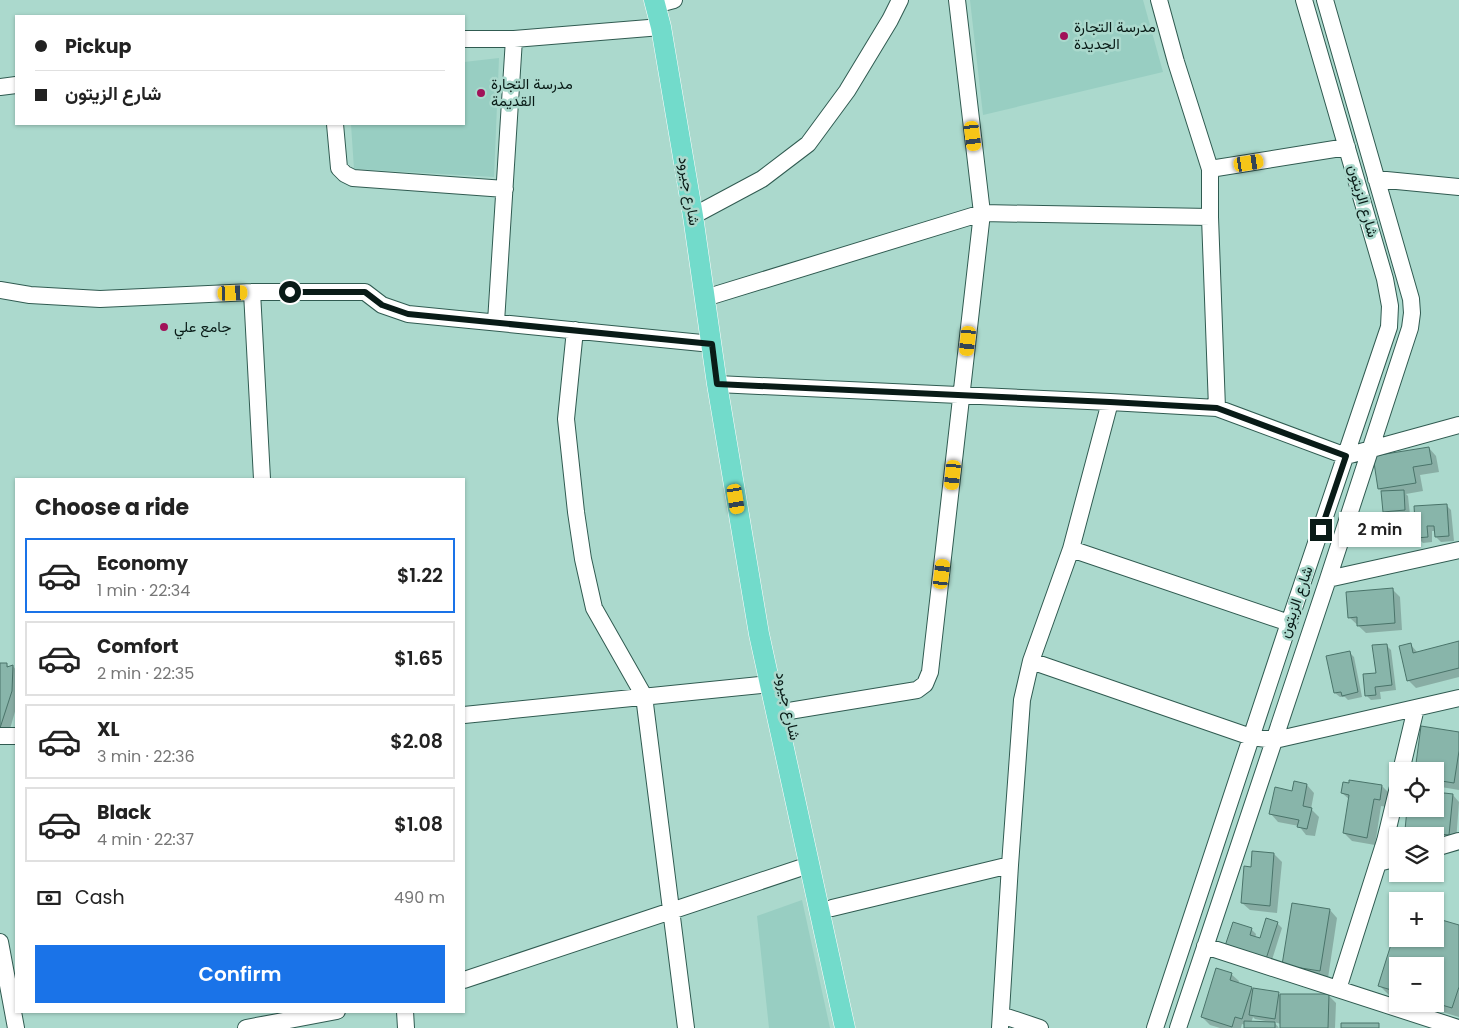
<!DOCTYPE html>
<html lang="en">
<head>
<meta charset="utf-8">
<style>
	body { margin:0; font-family:Poppins,Vazirmatn,sans-serif; background:#f2f2f2; color:#222; height:100vh; display:flex; flex-direction:column; font-size:19px; white-space:nowrap }
	* { box-sizing:border-box; margin:0 }
	p { font-size:16px; color:#767676 }
	.icon { flex:none; width:28px; height:28px; fill:none; stroke:currentColor; stroke-width:2; stroke-linecap:round; stroke-linejoin:round }
	.map { position:relative; flex:1; overflow:hidden }
	.panel { position:absolute; left:15px; top:478px; width:450px; height:535px; display:flex; flex-direction:column; background:#fff; border-radius:0px; box-shadow:0 1px 4px #0004 }
	.panel>* { flex:none }
	.banner { position:absolute; left:15px; top:15px; width:450px; height:110px; border-radius:0px; box-shadow:0 1px 4px #0004; display:grid; align-content:center; height:110px; padding:0 20px; background:#fff }
	.tools { position:absolute; left:1389px; top:762px; display:grid; gap:10px }
	.tools a { display:grid; place-items:center; width:55px; height:55px; border-radius:0px; background:#fff; box-shadow:0 1px 4px #0004; font-size:25px }
	.end { position:absolute; width:22px; height:22px; margin:-11px; border:6px solid #091b17; background:#fff; box-shadow:0 0 0 2px #fff }
	.from { border-radius:50% }
	.bubble { position:absolute; height:35px; border-radius:0px; background:#fff; box-shadow:0 1px 4px #0004; font-size:16px; font-weight:600; line-height:35px; text-align:center }
	.car { position:absolute; width:15px; height:30px; margin:-15px -8px; border-radius:6px; box-shadow:0 0 4px 1px #0007; background:linear-gradient(#f5c518 24%,#345 0 40%,#f5c518 0 76%,#345 0 86%,#f5c518 0) }
	.banner b { display:flex; align-items:center; gap:18px; height:48px; font-size:19px }
	.banner b+b { border-top:1px solid #e0e0e0 }
	.banner i { width:12px; height:12px; background:#222 }
	ul { padding:0; list-style:none }
	li { display:flex; align-items:center; gap:15px; height:75px; margin:0 10px 8px; padding:0 10px; border:2px solid #e0e0e0; border-radius:0px }
	li div { flex:1 }
	li b { display:block; font-size:19px }
	li em { font-style:normal; font-weight:600 }
	li.current { border-color:#1a73e8 }
	li>.icon { width:45px; height:45px; stroke-width:1.5 }
	h2 { padding:0 20px; font-size:22px; line-height:60px }
	.pay { display:flex; align-items:center; gap:12px; height:55px; padding:0 20px; font-size:19px }
	.pay p { margin-inline-start:auto }
	.primary-button { display:flex; gap:10px; margin-top:auto; padding:10px 20px }
	.primary-button a { flex:1; height:58px; border-radius:0px; background:#1a73e8; color:#fff; font-size:20px; font-weight:600; line-height:58px; text-align:center }
	.map>svg:first-child { display:block }
	.built { fill:#98cec2 }
	.shadow { fill:#0003; fill-rule:evenodd }
	.building { fill:#88b5aa; stroke:#4a746a }
	.lines { fill:none; stroke-linecap:round; stroke-linejoin:round }
	.minor-casing { stroke:#305b51; stroke-width:18 }
	.major-casing { stroke:#fff; stroke-width:21 }
	.minor { stroke:#fff; stroke-width:16 }
	.major { stroke:#72dbcb; stroke-width:20 }
	.route { stroke:#091b17; stroke-width:6 }
	.poi-dot { fill:#a11259; stroke:#abd9cd; stroke-width:2 }
	.labels { text-anchor:middle; stroke-width:5; stroke-linejoin:round; paint-order:stroke }
	.poi-label { font-size:15px; fill:#091b17; stroke:#abd9cd; text-anchor:start }
	.street-label { font-size:15px; fill:#091b17; stroke:#abd9cd }
</style>
</head>
<body>
<div class="map">
<svg width="1459" height="1028" viewBox="0 0 1459 1028">
	<rect width="100%" height="100%" fill="#abd9cd"/>
	<path class="built" d="M 970,0 L 1143,0 L 1163,72 L 983,115 Z
		M 499,58 L 494,177 L 354,169 L 351,124 L 464,124 L 464,62 Z
		M 802,900 L 830,1028 L 769,1028 L 757,916 Z"/>
	<path class="shadow" d="M 1429,448 L 1436,456 L 1439,472 L 1420,475 L 1423,491 L 1406,494 L 1408,496 L 1410,515 L 1389,516 L 1384,511 L 1382,492 L 1379,489 Z
		M 1446,505 L 1451,510 L 1454,541 L 1441,542 L 1436,537 L 1435,531 L 1432,531 L 1432,542 L 1423,543 L 1418,538 L 1415,508 Z
		M 1392,589 L 1400,597 L 1402,630 L 1366,633 L 1349,617 Z
		M 1459,643 L 1459,677 L 1416,688 L 1408,680 L 1410,644 L 1418,653 Z
		M 1386,645 L 1391,650 L 1396,690 L 1380,692 L 1381,699 L 1371,700 L 1366,695 L 1377,674 Z
		M 1349,652 L 1354,657 L 1362,697 L 1348,700 L 1345,697 L 1340,697 L 1335,693 Z
		M 0,664 L 6,664 L 9,667 L 13,666 L 16,670 L 16,708 L 8,736 L 0,736 Z
		M 1422,728 L 1459,733 L 1459,790 L 1435,786 L 1435,771 L 1416,771 Z
		M 1350,781 L 1382,786 L 1390,794 L 1387,807 L 1381,806 L 1375,845 L 1352,841 L 1344,833 L 1350,800 L 1342,793 L 1350,784 Z
		M 1307,785 L 1314,793 L 1311,809 L 1319,817 L 1315,836 L 1306,835 L 1299,826 L 1278,822 L 1271,814 L 1293,792 Z
		M 1435,794 L 1453,795 L 1459,802 L 1456,842 L 1435,839 L 1435,836 L 1413,836 L 1406,829 L 1409,809 L 1435,809 Z
		M 1274,854 L 1282,862 L 1277,913 L 1250,910 L 1242,903 L 1252,868 Z
		M 1330,910 L 1337,918 L 1328,978 L 1291,972 Z
		M 1435,919 L 1459,927 L 1459,1017 L 1415,1004 L 1435,1004 L 1435,966 L 1398,966 L 1398,998 L 1390,996 L 1380,986 L 1398,939 L 1435,939 Z
		M 1277,923 L 1282,928 L 1271,963 L 1227,946 L 1251,929 L 1256,934 L 1255,938 L 1261,940 Z
		M 1231,974 L 1239,981 L 1238,984 L 1253,989 L 1280,995 L 1328,995 L 1336,1003 L 1335,1028 L 1281,1028 L 1281,1024 L 1274,1022 L 1279,1028 L 1245,1028 L 1245,1025 L 1242,1024 L 1241,1028 L 1220,1028 L 1210,1025 L 1202,1017 ZM 1253,1017 L 1255,1019 L 1271,1022 L 1270,1023 L 1251,1023 Z"/>
	<path class="building" d="M 1429,447 L 1432,464 L 1413,467 L 1416,483 L 1378,489 L 1373,456 Z
		M 1404,490 L 1405,510 L 1383,512 L 1381,491 Z
		M 1447,504 L 1449,536 L 1435,537 L 1434,526 L 1427,526 L 1428,537 L 1416,538 L 1414,506 Z
		M 1393,588 L 1395,623 L 1357,626 L 1357,617 L 1348,618 L 1346,592 Z
		M 1459,641 L 1459,668 L 1407,681 L 1399,646 L 1411,643 L 1413,653 Z
		M 1387,644 L 1392,685 L 1375,687 L 1376,695 L 1365,696 L 1363,674 L 1376,673 L 1372,645 Z
		M 1350,651 L 1358,692 L 1342,696 L 1341,692 L 1334,693 L 1326,656 Z
		M 0,663 L 7,663 L 7,667 L 13,665 L 12,691 L 0,728 Z
		M 1421,726 L 1459,732 L 1459,751 L 1454,783 L 1435,780 L 1435,771 L 1415,771 Z
		M 1349,780 L 1382,785 L 1380,800 L 1374,799 L 1367,838 L 1343,833 L 1349,795 L 1341,793 L 1343,782 L 1349,783 Z
		M 1294,781 L 1307,784 L 1303,806 L 1312,808 L 1307,829 L 1297,827 L 1299,820 L 1269,814 L 1275,787 L 1292,791 Z
		M 1435,792 L 1453,794 L 1449,835 L 1405,830 L 1407,809 L 1435,809 Z
		M 1252,851 L 1274,853 L 1270,906 L 1241,903 L 1244,866 L 1251,867 Z
		M 1292,903 L 1330,909 L 1320,971 L 1282,965 Z
		M 1266,918 L 1278,922 L 1266,959 L 1225,946 L 1233,922 L 1252,928 L 1250,935 L 1260,938 Z
		M 1435,918 L 1459,925 L 1459,987 L 1452,1008 L 1435,1003 L 1435,966 L 1398,966 L 1398,992 L 1378,986 L 1398,922 L 1398,939 L 1435,939 Z
		M 1216,968 L 1232,973 L 1230,980 L 1252,987 L 1242,1019 L 1235,1017 L 1232,1027 L 1201,1017 Z
		M 1253,988 L 1279,992 L 1275,1019 L 1249,1015 Z
		M 1280,994 L 1329,994 L 1328,1028 L 1280,1028 Z
		M 1244,1021 L 1275,1022 L 1275,1028 L 1244,1028 Z
		M 1341,1023 L 1379,1023 L 1379,1028 L 1341,1028 Z"/>
	<g class="lines">
		<g class="minor-casing">
			<path id="minor" d="M 1159,0 L 1176,62 L 1210,169 L 1210,217 L 1217,408
				M 655,5 L 674,0
				M 464,39 L 514,39 L 661,27
				M 0,87 L 16,85
				M 335,124 L 339,168 L 345,174 L 353,178 L 505,189
				M 1210,169 L 1347,147
				M 1376,179 L 1459,187
				M 693,216 L 762,179 L 808,144 L 847,91 L 890,20 L 900,0
				M 0,290 L 30,295 L 100,299 L 252,292 L 365,292 L 382,305 L 408,314 L 712,344
				M 252,292 L 262,479
				M 705,298 L 982,213 L 1210,217
				M 496,322 L 514,39
				M 575,330 L 566,419 L 576,512 L 583,559 L 594,608 L 644,696 L 686,1028
				M 717,384 L 1110,402 L 1217,408 L 1346,456 L 1459,425
				M 1071,549 L 1289,623
				M 1328,579 L 1459,550
				M 1031,661 L 1251,737 L 1275,740 L 1459,698
				M 789,711 L 917,690 L 925,684 L 930,672 L 982,213 L 957,0
				M 464,715 L 770,684
				M 0,736 L 16,736
				M 1401,771 L 1416,708
				M 1435,848 L 1459,841
				M 1378,863 L 1398,858
				M 832,908 L 1010,865
				M 0,942 L 16,1028
				M 1205,946 L 1458,1028
				M 464,980 L 809,865
				M 1338,989 L 1385,841 L 1398,787
				M 405,1011 L 406,1028
				M 1001,1015 L 1040,1028
				M 246,1028 L 337,1011
				M 1000,1028 L 1010,865 L 1022,700 L 1031,661 L 1071,549 L 1110,402
				M 1155,1028 L 1289,623 L 1389,327 L 1390,306 L 1385,279 L 1304,0
				M 1178,1028 L 1328,579 L 1410,328 L 1412,313 L 1411,299 L 1325,0"/>
		</g>
		<g class="major-casing">
			<path id="major" d="M 654,0 L 661,27 L 693,216 L 717,384 L 759,634 L 845,1028"/>
		</g>
		<use href="#minor" class="minor"/>
		<use href="#major" class="major"/>
	</g>
	<g class="lines">
		<path class="route" d="M 290,292 L 365,292 L 382,305 L 408,314 L 712,344 L 717,384 L 1110,402 L 1217,408 L 1346,456 L 1321,530"/>
	</g>
	<g class="poi-dot">
		<circle cx="1064" cy="36" r="5"/>
		<circle cx="481" cy="93" r="5"/>
		<circle cx="164" cy="327" r="5"/>
	</g>
	<g class="labels">
		<g class="poi-label">
			<text x="1074" y="32">مدرسة التجارة<tspan x="1074" dy="17">الجديدة</tspan></text>
			<text x="491" y="89">مدرسة التجارة<tspan x="491" dy="17">القديمة</tspan></text>
			<text x="174" y="332">جامع علي</text>
		</g>
		<g class="street-label">
			<text transform="translate(689 191) rotate(81)" y="5">شارع جيرود</text>
			<text transform="translate(1363 201) rotate(74)" y="5">شارع الزيتون</text>
			<text transform="translate(1296 602) rotate(-71)" y="5">شارع الزيتون</text>
			<text transform="translate(788 706) rotate(78)" y="5">شارع جيرود</text>
		</g>
	</g>
</svg>
<div class="tools">
<a><svg class="icon" aria-label="locate" viewBox="0 0 24 24"><circle cx="12" cy="12" r="6"/><path d="M12 2v4M12 18v4M2 12h4M18 12h4"/></svg></a>
<a><svg class="icon" aria-label="layers" viewBox="0 0 24 24"><path d="M12 4l9 5-9 5-9-5zM3 14l9 5 9-5"/></svg></a>
<a>+</a>
<a>−</a>
</div>
<i class="end from" style="left:290px;top:292px"></i>
<i class="end" style="left:1321px;top:530px"></i>
<div class="bubble" style="left:1339px;top:512px;width:82px">2 min</div>
<i class="car" style="left:973px;top:136px;rotate:173deg"></i>
<i class="car" style="left:1249px;top:163px;rotate:81deg"></i>
<i class="car" style="left:233px;top:293px;rotate:88deg"></i>
<i class="car" style="left:968px;top:341px;rotate:186deg"></i>
<i class="car" style="left:953px;top:475px;rotate:186deg"></i>
<i class="car" style="left:736px;top:499px;rotate:171deg"></i>
<i class="car" style="left:942px;top:574px;rotate:7deg"></i>
<div class="banner">
<b><i class="from"></i>Pickup</b>
<b><i></i>شارع الزيتون</b>
</div>
<section class="panel">
<h2>Choose a ride</h2>
<ul>
<li class="current"><svg class="icon" aria-label="car" viewBox="0 0 24 24"><path d="M5 17H2v-5l4-1 3-4h7l3 4 3 1v5h-3M9 17h6M6 11h13"/><circle cx="7" cy="17" r="2"/><circle cx="17" cy="17" r="2"/></svg><div><b>Economy</b><p>1 min · 22:34</p></div><em>$1.22</em></li>
<li><svg class="icon" aria-label="car" viewBox="0 0 24 24"><path d="M5 17H2v-5l4-1 3-4h7l3 4 3 1v5h-3M9 17h6M6 11h13"/><circle cx="7" cy="17" r="2"/><circle cx="17" cy="17" r="2"/></svg><div><b>Comfort</b><p>2 min · 22:35</p></div><em>$1.65</em></li>
<li><svg class="icon" aria-label="car" viewBox="0 0 24 24"><path d="M5 17H2v-5l4-1 3-4h7l3 4 3 1v5h-3M9 17h6M6 11h13"/><circle cx="7" cy="17" r="2"/><circle cx="17" cy="17" r="2"/></svg><div><b>XL</b><p>3 min · 22:36</p></div><em>$2.08</em></li>
<li><svg class="icon" aria-label="car" viewBox="0 0 24 24"><path d="M5 17H2v-5l4-1 3-4h7l3 4 3 1v5h-3M9 17h6M6 11h13"/><circle cx="7" cy="17" r="2"/><circle cx="17" cy="17" r="2"/></svg><div><b>Black</b><p>4 min · 22:37</p></div><em>$1.08</em></li>
</ul>
<div class="pay"><svg class="icon" aria-label="cash" viewBox="0 0 24 24"><path d="M3 7h18v10H3z"/><circle cx="12" cy="12" r="2"/></svg>Cash<p>490 m</p></div>
<div class="primary-button"><a>Confirm</a></div>
</section>
</div>
</body>
</html>
